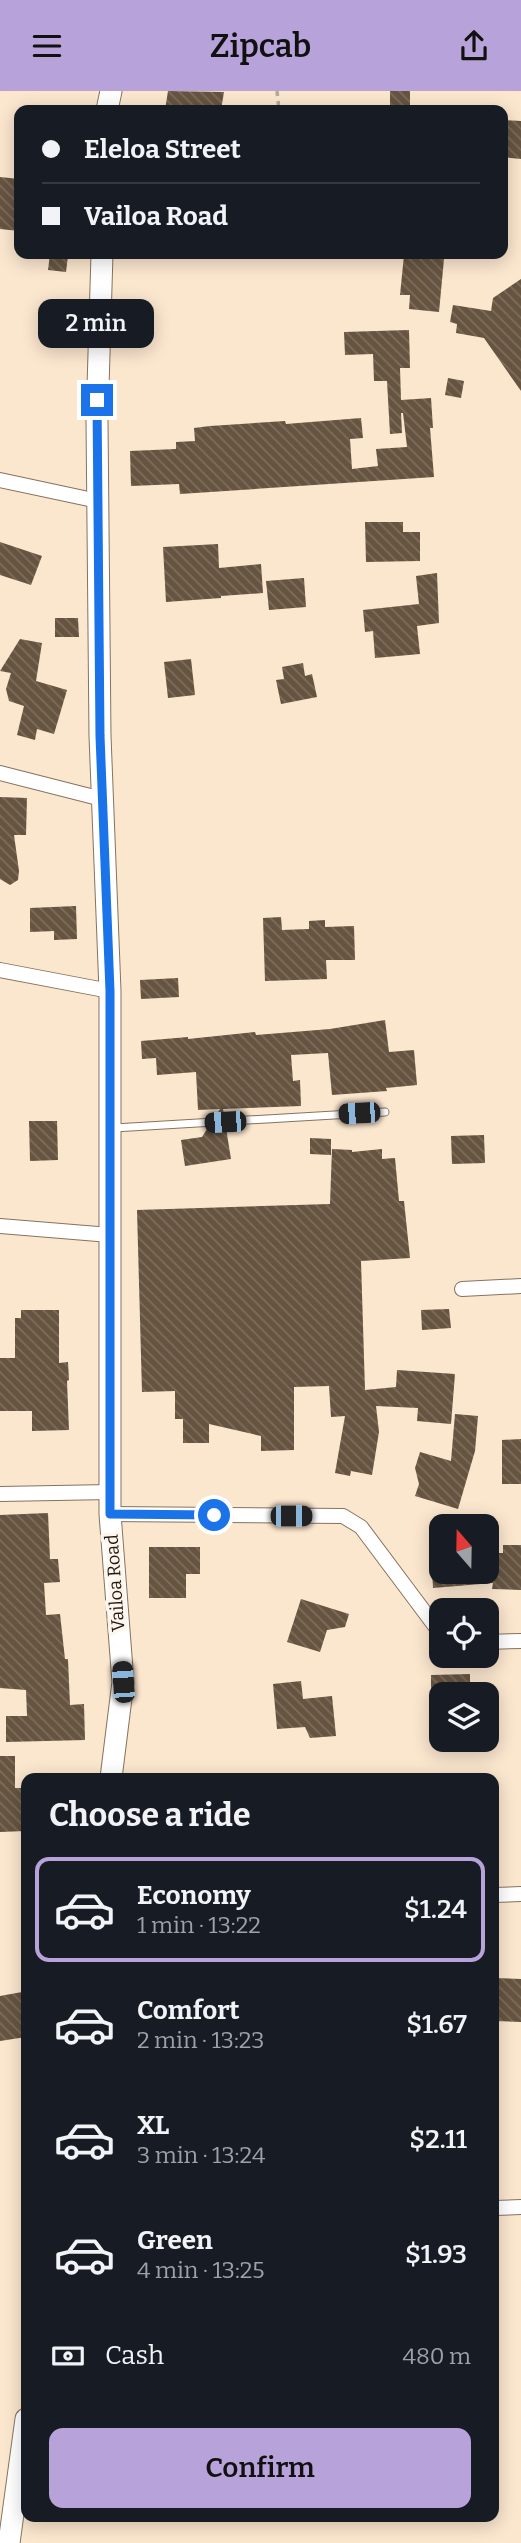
<!DOCTYPE html>
<html lang="en">
<head>
<meta charset="utf-8">
<style>
	body { margin:0; font-family:Bitter,serif; background:#20242c; color:#f1f3f6; height:100vh; display:flex; flex-direction:column; font-size:26px; white-space:nowrap }
	* { box-sizing:border-box; margin:0 }
	p { font-size:23px; color:#9ea1a6 }
	.icon { flex:none; width:38px; height:38px; fill:none; stroke:currentColor; stroke-width:2; stroke-linecap:round; stroke-linejoin:round }
	.map { position:relative; flex:1; overflow:hidden }
	.details { position:absolute; left:21px; top:1682px; width:478px; height:749px; display:flex; flex-direction:column; background:#171b24; border-radius:14px; box-shadow:0 4px 18px #0003 }
	.details>* { flex:none }
	.top-card { position:absolute; left:14px; top:14px; width:494px; height:154px; border-radius:14px; box-shadow:0 4px 18px #0003; display:grid; align-content:center; height:154px; padding:0 28px; background:#171b24 }
	.needle { width:46px; rotate:340deg }
	.fabs { position:absolute; left:429px; top:1423px; display:grid; gap:14px }
	.fabs a { display:grid; place-items:center; width:70px; height:70px; border-radius:14px; background:#171b24; box-shadow:0 4px 18px #0003; font-size:35px }
	.end { position:absolute; width:32px; height:32px; margin:-16px; border:9px solid #1a73e8; background:#fff; box-shadow:0 0 0 4px #fff }
	.from { border-radius:50% }
	.bubble { position:absolute; height:49px; border-radius:14px; background:#171b24; box-shadow:0 4px 18px #0003; font-size:23px; font-weight:600; line-height:49px; text-align:center }
	.car { position:absolute; width:21px; height:42px; margin:-21px -10px; border-radius:9px; box-shadow:0 0 5px 2px #0007; background:linear-gradient(#222 24%,#8ab4d8 0 40%,#222 0 76%,#8ab4d8 0 86%,#222 0) }
	.top-card b { display:flex; align-items:center; gap:24px; height:66px; font-size:26px }
	.top-card b+b { border-top:2px solid #363941 }
	.top-card i { width:18px; height:18px; background:#f1f3f6 }
	ul { padding:0; list-style:none }
	li { display:flex; align-items:center; gap:21px; height:105px; margin:0 14px 10px; padding:0 14px; border:4px solid transparent; border-radius:14px }
	li div { flex:1 }
	li b { display:block; font-size:26px }
	li em { font-style:normal; font-weight:600 }
	li.active { border-color:#b7a2d9 }
	li>.icon { width:63px; height:63px; stroke-width:1.5 }
	h2 { padding:0 28px; font-size:32px; line-height:84px }
	.pay { display:flex; align-items:center; gap:18px; height:77px; padding:0 28px; font-size:26px }
	.pay p { margin-inline-start:auto }
	.primary-button { display:flex; gap:14px; margin-top:auto; padding:14px 28px }
	.primary-button a { flex:1; height:80px; border-radius:14px; background:#b7a2d9; color:#111; font-size:28px; font-weight:600; line-height:80px; text-align:center }
	header { display:flex; justify-content:space-between; align-items:center; height:91px; padding:0 28px; background:#b7a2d9; color:#111; font-size:32px; font-weight:600 }
	.map>svg:first-child { display:block }
	.building { fill:url(#building-back-hatch) }
	.lines { fill:none; stroke-linecap:round; stroke-linejoin:round }
	.lane-casing { stroke:#86735e; stroke-width:9 }
	.street-casing { stroke:#86735e; stroke-width:16 }
	.secondary-casing { stroke:#86735e; stroke-width:23 }
	.path { stroke:#b9a895; stroke-width:3.5; stroke-dasharray:5 5; stroke-linecap:butt }
	.lane { stroke:#fff; stroke-width:7 }
	.street { stroke:#fff; stroke-width:14 }
	.secondary { stroke:#fff; stroke-width:21 }
	.route { stroke:#1a73e8; stroke-width:9 }
	.labels { text-anchor:middle; stroke-width:7; stroke-linejoin:round; paint-order:stroke }
	.street-label { font-size:18px; fill:#211a11; stroke:#fef6ec }
</style>
</head>
<body>
<header><svg class="icon" aria-label="menu" viewBox="0 0 24 24"><path d="M4 6h16M4 12h16M4 18h16"/></svg>Zipcab<svg class="icon" aria-label="share" viewBox="0 0 24 24"><path d="M12 15V3M7 8l5-5 5 5M5 13v7h14v-7"/></svg></header>
<div class="map">
<svg width="521" height="2452" viewBox="0 0 521 2452">
	<defs>
		<pattern id="building-back-hatch" width="6" height="6" patternUnits="userSpaceOnUse" patternTransform="scale(1.75)"><rect width="6" height="6" fill="#665440"/><path d="M-1 5l2 2M0 0l6 6M5-1l2 2" fill="none" stroke="#7c6e5e"/></pattern>
	</defs>
	<rect width="100%" height="100%" fill="#fbe6ce"/>
	<path class="building" d="M 168,0 L 224,1 L 221,19 L 165,19 Z
		M 390,0 L 410,0 L 410,15 L 390,15 Z
		M 502,29 L 521,30 L 521,68 L 502,66 Z
		M 0,86 L 19,88 L 19,140 L 0,138 Z
		M 50,163 L 68,165 L 66,181 L 48,179 Z
		M 404,164 L 444,168 L 439,221 L 409,218 L 410,204 L 400,204 Z
		M 521,188 L 521,300 L 484,247 L 456,242 L 457,233 L 450,231 L 453,214 L 491,220 L 493,207 Z
		M 409,239 L 410,277 L 400,277 L 401,309 L 431,307 L 433,337 L 430,337 L 434,386 L 180,403 L 179,393 L 131,395 L 130,360 L 176,358 L 176,351 L 195,350 L 194,337 L 210,335 L 285,330 L 286,333 L 361,327 L 363,347 L 350,348 L 352,378 L 378,375 L 376,358 L 407,356 L 403,322 L 401,322 L 402,342 L 390,343 L 387,290 L 374,290 L 373,263 L 345,264 L 344,241 Z
		M 448,287 L 464,290 L 461,307 L 445,304 Z
		M 365,431 L 403,431 L 403,441 L 420,441 L 420,470 L 366,471 Z
		M 0,451 L 42,465 L 31,494 L 0,484 Z
		M 218,453 L 219,477 L 261,473 L 263,502 L 221,505 L 221,507 L 166,511 L 163,456 Z
		M 437,482 L 439,532 L 417,535 L 420,563 L 375,567 L 373,540 L 365,541 L 363,519 L 419,513 L 416,485 Z
		M 304,487 L 306,516 L 269,519 L 266,490 Z
		M 55,527 L 78,527 L 79,546 L 55,546 Z
		M 20,548 L 42,552 L 36,590 L 67,599 L 54,643 L 37,638 L 35,649 L 17,644 L 24,615 L 9,610 L 6,598 L 11,582 L 0,580 Z
		M 191,568 L 195,604 L 168,607 L 164,571 Z
		M 303,572 L 305,585 L 312,583 L 317,606 L 281,613 L 276,589 L 284,588 L 282,576 Z
		M 0,706 L 27,707 L 26,744 L 14,744 L 19,780 L 18,789 L 10,794 L 0,788 Z
		M 76,815 L 77,848 L 54,849 L 54,840 L 30,841 L 30,817 Z
		M 281,826 L 282,839 L 309,838 L 309,830 L 325,829 L 325,836 L 354,835 L 355,869 L 326,869 L 327,888 L 265,890 L 263,827 Z
		M 178,887 L 179,906 L 141,908 L 140,889 Z
		M 385,929 L 389,961 L 414,959 L 417,994 L 386,997 L 387,1000 L 332,1004 L 328,962 L 291,964 L 293,990 L 300,989 L 301,1015 L 223,1018 L 224,1024 L 216,1025 L 220,1018 L 198,1019 L 196,981 L 157,984 L 156,967 L 142,968 L 141,950 L 188,946 L 188,948 L 255,941 L 256,944 L 330,938 Z
		M 29,1030 L 57,1030 L 58,1069 L 30,1070 Z
		M 226,1037 L 231,1068 L 185,1075 L 181,1049 L 202,1046 L 207,1038 Z
		M 484,1044 L 485,1072 L 452,1073 L 451,1045 Z
		M 310,1047 L 331,1048 L 331,1064 L 310,1063 Z
		M 332,1058 L 352,1059 L 352,1061 L 382,1058 L 382,1068 L 395,1067 L 399,1110 L 404,1110 L 410,1167 L 361,1170 L 365,1299 L 396,1296 L 397,1279 L 455,1283 L 451,1333 L 417,1330 L 418,1317 L 376,1315 L 379,1341 L 372,1384 L 351,1380 L 350,1385 L 335,1382 L 345,1325 L 331,1326 L 329,1295 L 294,1296 L 294,1359 L 261,1360 L 261,1345 L 209,1333 L 209,1352 L 183,1352 L 183,1328 L 175,1328 L 175,1300 L 142,1301 L 137,1119 L 330,1113 Z
		M 449,1218 L 451,1237 L 422,1239 L 421,1219 Z
		M 21,1219 L 59,1219 L 59,1272 L 68,1271 L 69,1289 L 67,1290 L 69,1339 L 32,1340 L 32,1320 L 0,1320 L 0,1267 L 15,1267 L 15,1227 L 21,1227 Z
		M 455,1323 L 478,1325 L 475,1360 L 458,1418 L 415,1405 L 419,1393 L 415,1377 L 420,1361 L 451,1370 Z
		M 521,1348 L 521,1393 L 502,1393 L 502,1349 Z
		M 48,1422 L 50,1468 L 58,1468 L 60,1491 L 44,1492 L 46,1524 L 60,1523 L 65,1568 L 68,1568 L 70,1614 L 84,1613 L 85,1649 L 6,1651 L 6,1625 L 27,1625 L 26,1599 L 0,1597 L 0,1424 Z
		M 503,1454 L 521,1454 L 521,1499 L 492,1498 L 493,1492 L 433,1497 L 432,1480 L 493,1480 L 493,1462 L 503,1462 Z
		M 149,1456 L 200,1456 L 200,1483 L 186,1483 L 186,1507 L 149,1507 Z
		M 301,1508 L 349,1523 L 345,1536 L 327,1539 L 320,1561 L 287,1551 Z
		M 470,1583 L 470,1603 L 431,1603 L 431,1584 Z
		M 301,1590 L 303,1608 L 332,1605 L 336,1645 L 310,1647 L 305,1636 L 277,1638 L 273,1593 Z
		M 0,1665 L 15,1665 L 15,1697 L 26,1697 L 26,1740 L 0,1741 Z
		M 494,1887 L 521,1888 L 521,1931 L 494,1930 Z
		M 22,1901 L 26,1946 L 0,1950 L 0,1905 Z"/>
	<g class="lines">
		<g class="lane-casing">
			<path id="lane" d="M 114,1037 L 385,1021"/>
		</g>
		<g class="street-casing">
			<path id="street" d="M 0,389 L 98,410
				M 0,682 L 102,708
				M 0,879 L 110,900
				M 0,1135 L 110,1144
				M 462,1198 L 521,1195
				M 0,1403 L 111,1401
				M 110,1423 L 343,1425 L 361,1436 L 441,1543
				M 486,1551 L 521,1550
				M 494,1804 L 521,1803
				M 494,2117 L 521,2116"/>
		</g>
		<g class="secondary-casing">
			<path id="secondary" d="M 107,19 L 111,0
				M 102,163 L 97,329 L 100,645 L 110,900 L 110,1423 L 123,1591 L 111,1687
				M 9,2452 L 26,2328"/>
		</g>
		<path class="path" d="M 277,0 L 279,19"/>
		<use href="#lane" class="lane"/>
		<use href="#street" class="street"/>
		<use href="#secondary" class="secondary"/>
	</g>
	<g class="lines">
		<path class="route" d="M 97,309 L 100,645 L 110,900 L 110,1423 L 214,1424"/>
	</g>
	<g class="labels">
		<g class="street-label">
			<text transform="translate(115 1492) rotate(-94)" y="6">Vailoa Road</text>
		</g>
	</g>
</svg>
<div class="fabs">
<a><svg class="needle" viewBox="-14 -14 28 28"><path d="M0-13l5 13h-10z" fill="#e53935"/><path d="M0 13l5-13h-10z" fill="#9ea1a6"/></svg></a>
<a><svg class="icon" aria-label="locate" viewBox="0 0 24 24"><circle cx="12" cy="12" r="6"/><path d="M12 2v4M12 18v4M2 12h4M18 12h4"/></svg></a>
<a><svg class="icon" aria-label="layers" viewBox="0 0 24 24"><path d="M12 4l9 5-9 5-9-5zM3 14l9 5 9-5"/></svg></a>
</div>
<i class="end from" style="left:214px;top:1424px"></i>
<i class="end" style="left:97px;top:309px"></i>
<div class="bubble" style="left:38px;top:208px;width:116px">2 min</div>
<i class="car" style="left:359px;top:1022px;rotate:267deg"></i>
<i class="car" style="left:225px;top:1031px;rotate:267deg"></i>
<i class="car" style="left:291px;top:1425px;rotate:90deg"></i>
<i class="car" style="left:123px;top:1591px;rotate:356deg"></i>
<div class="top-card">
<b><i class="from"></i>Eleloa Street</b>
<b><i></i>Vailoa Road</b>
</div>
<section class="details">
<h2>Choose a ride</h2>
<ul>
<li class="active"><svg class="icon" aria-label="car" viewBox="0 0 24 24"><path d="M5 17H2v-5l4-1 3-4h7l3 4 3 1v5h-3M9 17h6M6 11h13"/><circle cx="7" cy="17" r="2"/><circle cx="17" cy="17" r="2"/></svg><div><b>Economy</b><p>1 min · 13:22</p></div><em>$1.24</em></li>
<li><svg class="icon" aria-label="car" viewBox="0 0 24 24"><path d="M5 17H2v-5l4-1 3-4h7l3 4 3 1v5h-3M9 17h6M6 11h13"/><circle cx="7" cy="17" r="2"/><circle cx="17" cy="17" r="2"/></svg><div><b>Comfort</b><p>2 min · 13:23</p></div><em>$1.67</em></li>
<li><svg class="icon" aria-label="car" viewBox="0 0 24 24"><path d="M5 17H2v-5l4-1 3-4h7l3 4 3 1v5h-3M9 17h6M6 11h13"/><circle cx="7" cy="17" r="2"/><circle cx="17" cy="17" r="2"/></svg><div><b>XL</b><p>3 min · 13:24</p></div><em>$2.11</em></li>
<li><svg class="icon" aria-label="car" viewBox="0 0 24 24"><path d="M5 17H2v-5l4-1 3-4h7l3 4 3 1v5h-3M9 17h6M6 11h13"/><circle cx="7" cy="17" r="2"/><circle cx="17" cy="17" r="2"/></svg><div><b>Green</b><p>4 min · 13:25</p></div><em>$1.93</em></li>
</ul>
<div class="pay"><svg class="icon" aria-label="cash" viewBox="0 0 24 24"><path d="M3 7h18v10H3z"/><circle cx="12" cy="12" r="2"/></svg>Cash<p>480 m</p></div>
<div class="primary-button"><a>Confirm</a></div>
</section>
</div>
</body>
</html>
